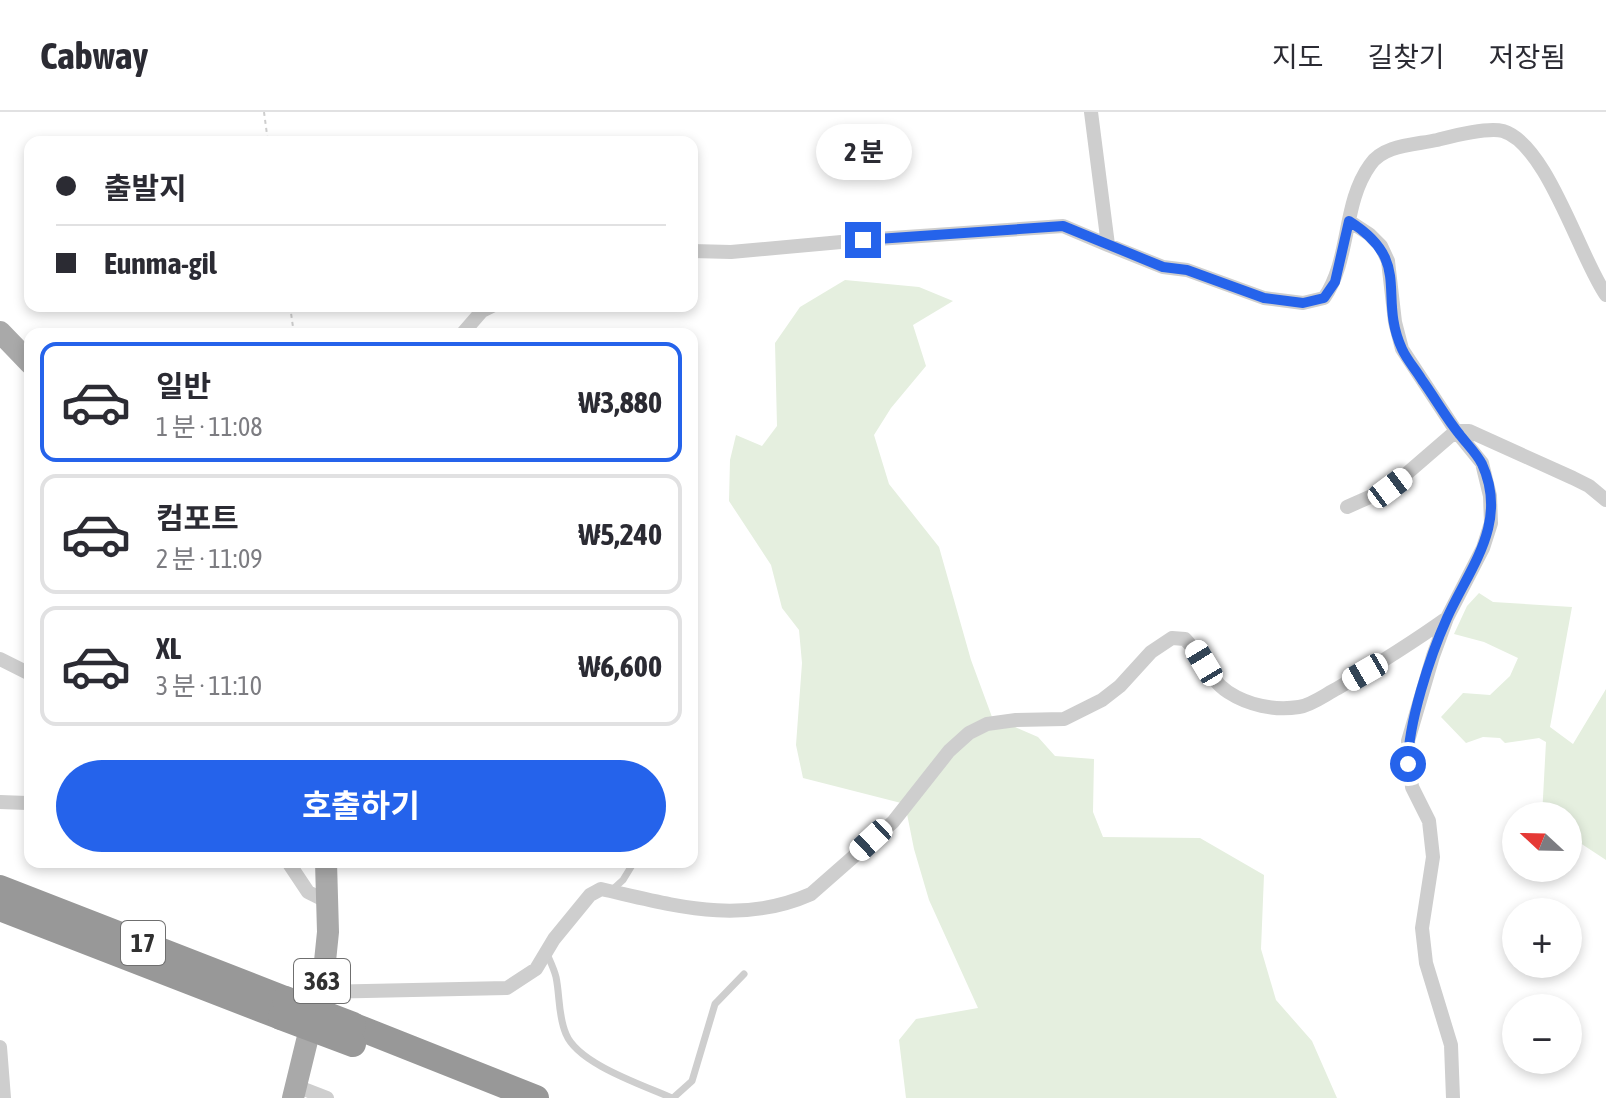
<!DOCTYPE html>
<html lang="ko">
<head>
<meta charset="utf-8">
<style>
	body { margin:0; font-family:"Asap Condensed","Noto Sans KR",sans-serif; background:#f2f2f3; color:#2b2b33; height:100vh; display:flex; flex-direction:column; font-size:30px; white-space:nowrap }
	* { box-sizing:border-box; margin:0 }
	p { font-size:26px; color:#7c7c81 }
	.icon { flex:none; width:44px; height:44px; fill:none; stroke:currentColor; stroke-width:2; stroke-linecap:round; stroke-linejoin:round }
	.map { position:relative; flex:1; overflow:hidden }
	.details { position:absolute; left:24px; top:216px; width:674px; height:540px; display:flex; flex-direction:column; background:#fff; border-radius:16px; box-shadow:0 4px 12px #0003 }
	.details>* { flex:none }
	.top-card { position:absolute; left:24px; top:24px; width:674px; height:176px; border-radius:16px; box-shadow:0 4px 12px #0003; display:grid; align-content:center; height:176px; padding:0 32px; background:#fff }
	.needle { width:52px; rotate:292deg }
	.controls { position:absolute; left:1502px; top:690px; display:grid; gap:16px }
	.controls a { display:grid; place-items:center; width:80px; height:80px; border-radius:50%; background:#fff; box-shadow:0 4px 12px #0003; font-size:40px }
	.end { position:absolute; width:36px; height:36px; margin:-18px; border:10px solid #2563eb; background:#fff; box-shadow:0 0 0 4px #fff }
	.from { border-radius:50% }
	.bubble { position:absolute; height:56px; border-radius:28px; background:#fff; box-shadow:0 4px 12px #0003; font-size:26px; font-weight:700; line-height:56px; text-align:center }
	.car { position:absolute; width:24px; height:48px; margin:-24px -12px; border-radius:10px; box-shadow:0 0 6px 2px #0007; background:linear-gradient(#fff 24%,#345 0 40%,#fff 0 76%,#345 0 86%,#fff 0) }
	.top-card b { display:flex; align-items:center; gap:28px; height:76px; font-size:30px }
	.top-card b+b { border-top:2px solid #e1e1e2 }
	.top-card i { width:20px; height:20px; background:#2b2b33 }
	ul { padding:14px 0 0; list-style:none }
	li { display:flex; align-items:center; gap:24px; height:120px; margin:0 16px 12px; padding:0 16px; border:4px solid #e1e1e2; border-radius:16px }
	li div { flex:1 }
	li b { display:block; font-size:30px }
	li em { font-style:normal; font-weight:700 }
	li.active { border-color:#2563eb }
	li>.icon { width:72px; height:72px; stroke-width:1.5 }
	.primary-button { display:flex; gap:16px; margin-top:auto; padding:16px 32px }
	.primary-button a { flex:1; height:92px; border-radius:48px; background:#2563eb; color:#fff; font-size:32px; font-weight:700; line-height:92px; text-align:center }
	header { display:flex; align-items:center; gap:48px; box-sizing:border-box; height:112px; padding:0 40px; background:#fff; border-bottom:2px solid #e1e1e2 }
	header strong { font-size:38px }
	nav { display:flex; gap:44px; margin-inline-start:auto; font-size:28px }
	.map>svg:first-child { display:block }
	.green { fill:#e5efdf }
	.lines { fill:none; stroke-linecap:round; stroke-linejoin:round }
	.path { stroke:#cecece; stroke-width:2; stroke-dasharray:4 4; stroke-linecap:butt }
	.service { stroke:#cecece; stroke-width:7 }
	.minor { stroke:#cecece; stroke-width:14 }
	.primary { stroke:#a9a9a9; stroke-width:22 }
	.motorway { stroke:#989898; stroke-width:26 }
	.motorway-bridge { stroke:#989898; stroke-width:26 }
	.route { stroke:#2563eb; stroke-width:10 }
	.labels { text-anchor:middle; stroke-width:8; stroke-linejoin:round; paint-order:stroke }
	.shield { fill:#fff; stroke:#6f6f6f; stroke-width:2 }
	.shield-label { font-size:26px; font-weight:bold; fill:#313131 }
</style>
</head>
<body>
<header>
<strong>Cabway</strong>
<nav><a>지도</a><a>길찾기</a><a>저장됨</a></nav>
</header>
<div class="map">
<svg width="1606" height="986" viewBox="0 0 1606 986">
	<rect width="100%" height="100%" fill="#fff"/>
	<path class="green" d="M 845,168 L 919,175 L 953,189 L 913,213 L 926,254 L 891,296 L 874,323 L 889,372 L 939,435 L 971,548 L 992,605 L 1038,625 L 1055,644 L 1094,647 L 1093,700 L 1103,725 L 1200,726 L 1264,763 L 1261,837 L 1276,888 L 1312,929 L 1337,986 L 906,986 L 899,928 L 916,907 L 978,896 L 929,788 L 914,737 L 905,692 L 803,666 L 796,633 L 802,551 L 799,518 L 782,496 L 771,453 L 729,389 L 730,348 L 736,323 L 762,334 L 777,314 L 775,231 L 800,195 Z
		M 1479,481 L 1493,490 L 1572,495 L 1550,615 L 1573,632 L 1606,577 L 1606,748 L 1568,723 L 1568,704 L 1542,704 L 1546,630 L 1539,626 L 1505,631 L 1500,626 L 1483,625 L 1466,631 L 1441,605 L 1463,581 L 1490,583 L 1510,564 L 1518,546 L 1484,530 L 1454,522 L 1467,494 Z"/>
	<g class="lines">
		<path class="path" d="M 264,0 L 268,30
			M 290,194 L 294,222"/>
		<path class="service" d="M 612,778 L 623,768 L 634,750
			M 547,842 C 550,849 554,857 556,865 C 560,884 558,904 566,922 C 578,952 643,973 672,986
			M 673,986 L 692,969 L 715,892 L 744,862"/>
		<path class="minor" d="M 1349,109 L 1369,122 L 1381,134 L 1388,149 L 1395,210 L 1402,237 L 1456,319 L 1482,351 L 1490,384 L 1491,411 L 1483,436 L 1447,506 L 1433,544 L 1408,629 L 1412,675 L 1429,709 L 1433,745 L 1422,816 L 1426,851 L 1451,933 L 1453,986
			M 1108,133 L 1163,155 L 1187,158 L 1264,186 L 1303,191 L 1324,186 C 1351,147 1342,92 1370,53 C 1383,33 1414,33 1437,28 C 1453,24 1487,15 1503,19 C 1547,32 1580,146 1606,183
			M 692,139 L 731,140 L 863,128 L 1063,114 L 1108,133 L 1091,0
			M 462,222 L 482,199 L 492,194
			M 1347,395 L 1390,376 L 1456,319 L 1469,319 L 1573,366 L 1589,374 L 1606,388
			M 0,547 L 30,562
			M 0,690 L 27,691 L 30,689
			M 288,750 L 308,780 L 328,790
			M 319,880 L 507,876 L 536,857 L 554,827 L 590,783 L 601,777 C 673,793 739,814 811,782 L 893,710 L 949,639 L 969,621 L 987,612 L 1016,608 L 1064,607 L 1102,588 L 1120,574 L 1151,540 L 1172,526 L 1185,527 C 1201,543 1208,567 1228,580 C 1248,593 1274,599 1299,595 C 1312,593 1326,582 1338,576 C 1375,554 1412,531 1447,506
			M 0,935 L 4,986
			M 296,974 L 327,986"/>
		<path class="primary" d="M 0,220 L 30,251
			M 293,986 L 324,859 L 328,820 L 326,750"/>
		<path class="motorway" d="M 0,776 L 285,887
			M 0,796 L 281,905
			M 357,915 L 536,986"/>
		<path class="motorway-bridge" d="M 285,887 L 353,913
			M 281,905 L 353,932"/>
	</g>
	<g class="lines">
		<path class="route" d="M 863,128 L 1063,114 L 1163,155 L 1187,158 L 1264,186 L 1303,191 L 1324,186 L 1335,170 L 1349,109 C 1414,150 1377,182 1402,237 C 1407,248 1416,258 1422,268 C 1435,286 1446,306 1460,323 C 1467,332 1477,342 1482,352 C 1509,411 1470,455 1447,506 C 1430,544 1408,611 1408,652"/>
	</g>
	<g class="labels">
		<g class="shield">
			<rect x="121" y="809" width="44" height="44" rx="6"/>
			<rect x="294" y="847" width="56" height="44" rx="6"/>
		</g>
		<g class="shield-label">
			<text x="143" y="840">17</text>
			<text x="322" y="878">363</text>
		</g>
	</g>
</svg>
<div class="controls">
<a><svg class="needle" viewBox="-14 -14 28 28"><path d="M0-13l5 13h-10z" fill="#e53935"/><path d="M0 13l5-13h-10z" fill="#7c7c81"/></svg></a>
<a>+</a>
<a>−</a>
</div>
<i class="end from" style="left:1408px;top:652px"></i>
<i class="end" style="left:863px;top:128px"></i>
<div class="bubble" style="left:816px;top:12px;width:96px">2 분</div>
<i class="car" style="left:1390px;top:376px;rotate:53deg"></i>
<i class="car" style="left:1204px;top:551px;rotate:329deg"></i>
<i class="car" style="left:1365px;top:560px;rotate:240deg"></i>
<i class="car" style="left:871px;top:728px;rotate:227deg"></i>
<div class="top-card">
<b><i class="from"></i>출발지</b>
<b><i></i>Eunma-gil</b>
</div>
<section class="details">
<ul>
<li class="active"><svg class="icon" aria-label="car" viewBox="0 0 24 24"><path d="M5 17H2v-5l4-1 3-4h7l3 4 3 1v5h-3M9 17h6M6 11h13"/><circle cx="7" cy="17" r="2"/><circle cx="17" cy="17" r="2"/></svg><div><b>일반</b><p>1 분 · 11:08</p></div><em>₩3,880</em></li>
<li><svg class="icon" aria-label="car" viewBox="0 0 24 24"><path d="M5 17H2v-5l4-1 3-4h7l3 4 3 1v5h-3M9 17h6M6 11h13"/><circle cx="7" cy="17" r="2"/><circle cx="17" cy="17" r="2"/></svg><div><b>컴포트</b><p>2 분 · 11:09</p></div><em>₩5,240</em></li>
<li><svg class="icon" aria-label="car" viewBox="0 0 24 24"><path d="M5 17H2v-5l4-1 3-4h7l3 4 3 1v5h-3M9 17h6M6 11h13"/><circle cx="7" cy="17" r="2"/><circle cx="17" cy="17" r="2"/></svg><div><b>XL</b><p>3 분 · 11:10</p></div><em>₩6,600</em></li>
</ul>
<div class="primary-button"><a>호출하기</a></div>
</section>
</div>
</body>
</html>
